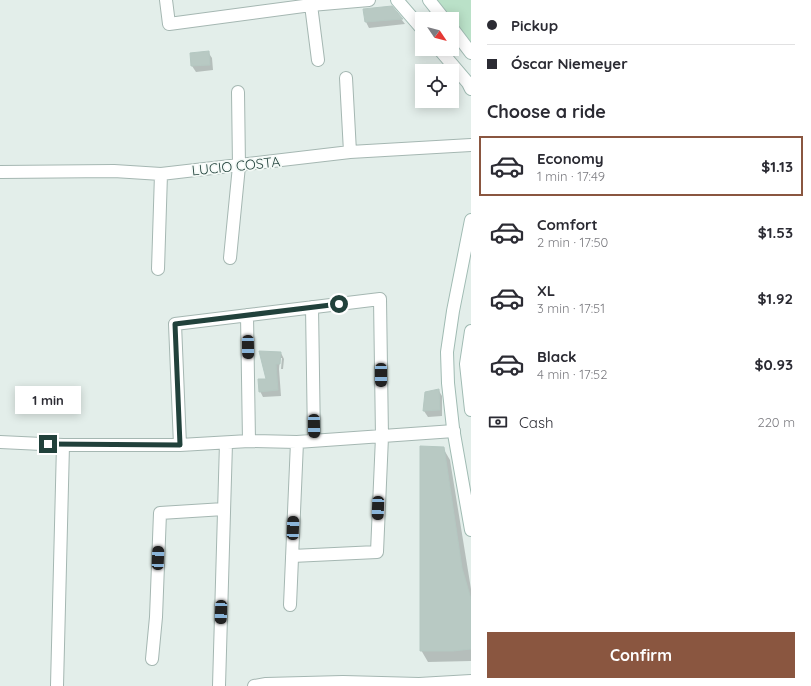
<!DOCTYPE html>
<html lang="en">
<head>
<meta charset="utf-8">
<style>
	body { margin:0; font-family:Quicksand,sans-serif; background:#f7f7f7; color:#2b2b33; height:100vh; display:flex; flex-direction:column; font-size:15px; white-space:nowrap }
	* { box-sizing:border-box; margin:0 }
	p { font-size:13px; color:#7c7c81 }
	.icon { flex:none; width:22px; height:22px; fill:none; stroke:currentColor; stroke-width:2; stroke-linecap:round; stroke-linejoin:round }
	.map { position:relative; flex:1; overflow:hidden }
	.sheet { display:flex; flex-direction:column; background:#fff; width:340px }
	.sheet>* { flex:none }
	.hud { display:grid; align-content:center; height:88px; padding:0 16px; background:#fff }
	.needle { width:26px; rotate:125deg }
	.tools { position:absolute; left:415px; top:12px; display:grid; gap:8px }
	.tools a { display:grid; place-items:center; width:44px; height:44px; border-radius:0px; background:#fff; box-shadow:0 2px 10px #0003; font-size:20px }
	.end { position:absolute; width:18px; height:18px; margin:-9px; border:5px solid #21413b; background:#fff; box-shadow:0 0 0 2px #fff }
	.from { border-radius:50% }
	.bubble { position:absolute; height:28px; border-radius:0px; background:#fff; box-shadow:0 2px 10px #0003; font-size:13px; font-weight:800; line-height:28px; text-align:center }
	.car { position:absolute; width:12px; height:24px; margin:-12px -6px; border-radius:5px; box-shadow:0 0 3px 1px #0007; background:linear-gradient(#222 24%,#8ab4d8 0 40%,#222 0 76%,#8ab4d8 0 86%,#222 0) }
	.hud b { display:flex; align-items:center; gap:14px; height:38px; font-size:15px }
	.hud b+b { border-top:1px solid #e1e1e2 }
	.hud i { width:10px; height:10px; background:#2b2b33 }
	ul { padding:0; list-style:none }
	li { display:flex; align-items:center; gap:12px; height:60px; margin:0 8px 6px; padding:0 8px; border:2px solid transparent; border-radius:0px }
	li div { flex:1 }
	li b { display:block; font-size:15px }
	li em { font-style:normal; font-weight:800 }
	li.selected { border-color:#8a5640 }
	li>.icon { width:36px; height:36px; stroke-width:1.5 }
	h2 { padding:0 16px; font-size:18px; line-height:48px }
	.pay { display:flex; align-items:center; gap:10px; height:44px; padding:0 16px; font-size:15px }
	.pay p { margin-inline-start:auto }
	.action { display:flex; gap:8px; margin-top:auto; padding:8px 16px }
	.action a { flex:1; height:46px; border-radius:0px; background:#8a5640; color:#fff; font-size:16px; font-weight:800; line-height:46px; text-align:center }
	main { display:flex; flex:1; min-height:0 }
	.map>svg:first-child { display:block }
	.green { fill:#bae1c8 }
	.shadow { fill:#0003; fill-rule:evenodd }
	.building { fill:#b8c9c3; stroke:#b5c8c2 }
	.lines { fill:none; stroke-linecap:round; stroke-linejoin:round }
	.street-casing { stroke:#a5b7b2; stroke-width:14 }
	.secondary-casing { stroke:#a0bbb3; stroke-width:14 }
	.street { stroke:#fff; stroke-width:12 }
	.secondary { stroke:#fff; stroke-width:12 }
	.route { stroke:#21413b; stroke-width:5 }
	.labels { text-anchor:middle; stroke-width:3.5; stroke-linejoin:round; paint-order:stroke }
	.street-label { font-size:14px; fill:#21413b; stroke:#f4faf7 }
</style>
</head>
<body>
<main>
<div class="map">
<svg width="471" height="686" viewBox="0 0 471 686">
	<rect width="100%" height="100%" fill="#e3eeea"/>
	<path class="green" d="M 429,0 L 471,0 L 471,53 L 452,29 L 452,19 L 444,19 Z"/>
	<path class="shadow" d="M 392,7 L 405,24 L 369,28 L 366,22 Z
		M 208,52 L 212,58 L 213,70 L 196,72 L 192,66 L 191,54 Z
		M 281,353 L 284,359 L 283,369 L 279,369 L 281,396 L 263,397 L 260,391 ZM 280,358 L 282,358 L 281,369 L 279,369 Z
		M 439,391 L 442,396 L 442,416 L 428,417 L 424,411 Z
		M 443,448 L 450,460 L 471,589 L 471,661 L 428,662 L 421,650 Z"/>
	<path class="building" d="M 392,6 L 403,19 L 365,22 L 363,9 Z
		M 209,51 L 210,65 L 191,66 L 190,53 Z
		M 259,351 L 281,352 L 280,364 L 276,364 L 278,390 L 259,392 L 258,379 L 266,379 Z
		M 439,389 L 440,410 L 423,411 L 425,392 Z
		M 420,446 L 444,447 L 462,568 L 471,599 L 471,649 L 453,651 L 420,651 Z"/>
	<g class="lines">
		<g class="street-casing">
			<path id="street" d="M 166,0 L 169,24 L 311,5 L 369,0
				M 311,5 L 318,60
				M 346,78 L 350,152
				M 0,172 L 114,171 L 161,174 L 350,152 L 471,145
				M 230,258 L 239,166 L 238,92
				M 158,269 L 161,174
				M 312,307 L 314,440
				M 247,315 L 249,441
				M 0,442 L 63,445 L 180,445 L 249,441 L 297,442 L 454,431
				M 180,445 L 175,324 L 380,299 L 382,437 L 377,552 L 292,556
				M 290,605 L 297,442
				M 152,659 L 156,617 L 160,513 L 224,509
				M 57,686 L 63,445
				M 219,686 L 226,443
				M 254,686 L 266,684 L 343,682 L 419,684 L 471,681"/>
		</g>
		<g class="secondary-casing">
			<path id="secondary" d="M 397,0 L 422,29
				M 429,0 L 444,19
				M 452,28 L 471,53
				M 439,49 L 468,83 L 471,89
				M 471,220 L 453,311 L 447,352 L 448,383 L 453,428 L 471,530
				M 471,331 L 466,364 L 471,410"/>
		</g>
		<use href="#street" class="street"/>
		<use href="#secondary" class="secondary"/>
	</g>
	<g class="lines">
		<path class="route" d="M 48,444 L 180,445 L 175,324 L 339,304"/>
	</g>
	<g class="labels">
		<g class="street-label">
			<text transform="translate(236 166) rotate(-6)" y="5">LUCIO COSTA</text>
		</g>
	</g>
</svg>
<div class="tools">
<a><svg class="needle" viewBox="-14 -14 28 28"><path d="M0-13l5 13h-10z" fill="#e53935"/><path d="M0 13l5-13h-10z" fill="#7c7c81"/></svg></a>
<a><svg class="icon" aria-label="locate" viewBox="0 0 24 24"><circle cx="12" cy="12" r="6"/><path d="M12 2v4M12 18v4M2 12h4M18 12h4"/></svg></a>
</div>
<i class="end from" style="left:339px;top:304px"></i>
<i class="end" style="left:48px;top:444px"></i>
<div class="bubble" style="left:15px;top:386px;width:66px">1 min</div>
<i class="car" style="left:248px;top:347px;rotate:179deg"></i>
<i class="car" style="left:381px;top:375px;rotate:180deg"></i>
<i class="car" style="left:314px;top:426px;rotate:179deg"></i>
<i class="car" style="left:378px;top:508px;rotate:182deg"></i>
<i class="car" style="left:293px;top:528px;rotate:2deg"></i>
<i class="car" style="left:158px;top:558px;rotate:2deg"></i>
<i class="car" style="left:221px;top:612px;rotate:182deg"></i>
</div>
<section class="sheet">
<div class="hud">
<b><i class="from"></i>Pickup</b>
<b><i></i>Óscar Niemeyer</b>
</div>
<h2>Choose a ride</h2>
<ul>
<li class="selected"><svg class="icon" aria-label="car" viewBox="0 0 24 24"><path d="M5 17H2v-5l4-1 3-4h7l3 4 3 1v5h-3M9 17h6M6 11h13"/><circle cx="7" cy="17" r="2"/><circle cx="17" cy="17" r="2"/></svg><div><b>Economy</b><p>1 min · 17:49</p></div><em>$1.13</em></li>
<li><svg class="icon" aria-label="car" viewBox="0 0 24 24"><path d="M5 17H2v-5l4-1 3-4h7l3 4 3 1v5h-3M9 17h6M6 11h13"/><circle cx="7" cy="17" r="2"/><circle cx="17" cy="17" r="2"/></svg><div><b>Comfort</b><p>2 min · 17:50</p></div><em>$1.53</em></li>
<li><svg class="icon" aria-label="car" viewBox="0 0 24 24"><path d="M5 17H2v-5l4-1 3-4h7l3 4 3 1v5h-3M9 17h6M6 11h13"/><circle cx="7" cy="17" r="2"/><circle cx="17" cy="17" r="2"/></svg><div><b>XL</b><p>3 min · 17:51</p></div><em>$1.92</em></li>
<li><svg class="icon" aria-label="car" viewBox="0 0 24 24"><path d="M5 17H2v-5l4-1 3-4h7l3 4 3 1v5h-3M9 17h6M6 11h13"/><circle cx="7" cy="17" r="2"/><circle cx="17" cy="17" r="2"/></svg><div><b>Black</b><p>4 min · 17:52</p></div><em>$0.93</em></li>
</ul>
<div class="pay"><svg class="icon" aria-label="cash" viewBox="0 0 24 24"><path d="M3 7h18v10H3z"/><circle cx="12" cy="12" r="2"/></svg>Cash<p>220 m</p></div>
<div class="action"><a>Confirm</a></div>
</section>
</main>
</body>
</html>
